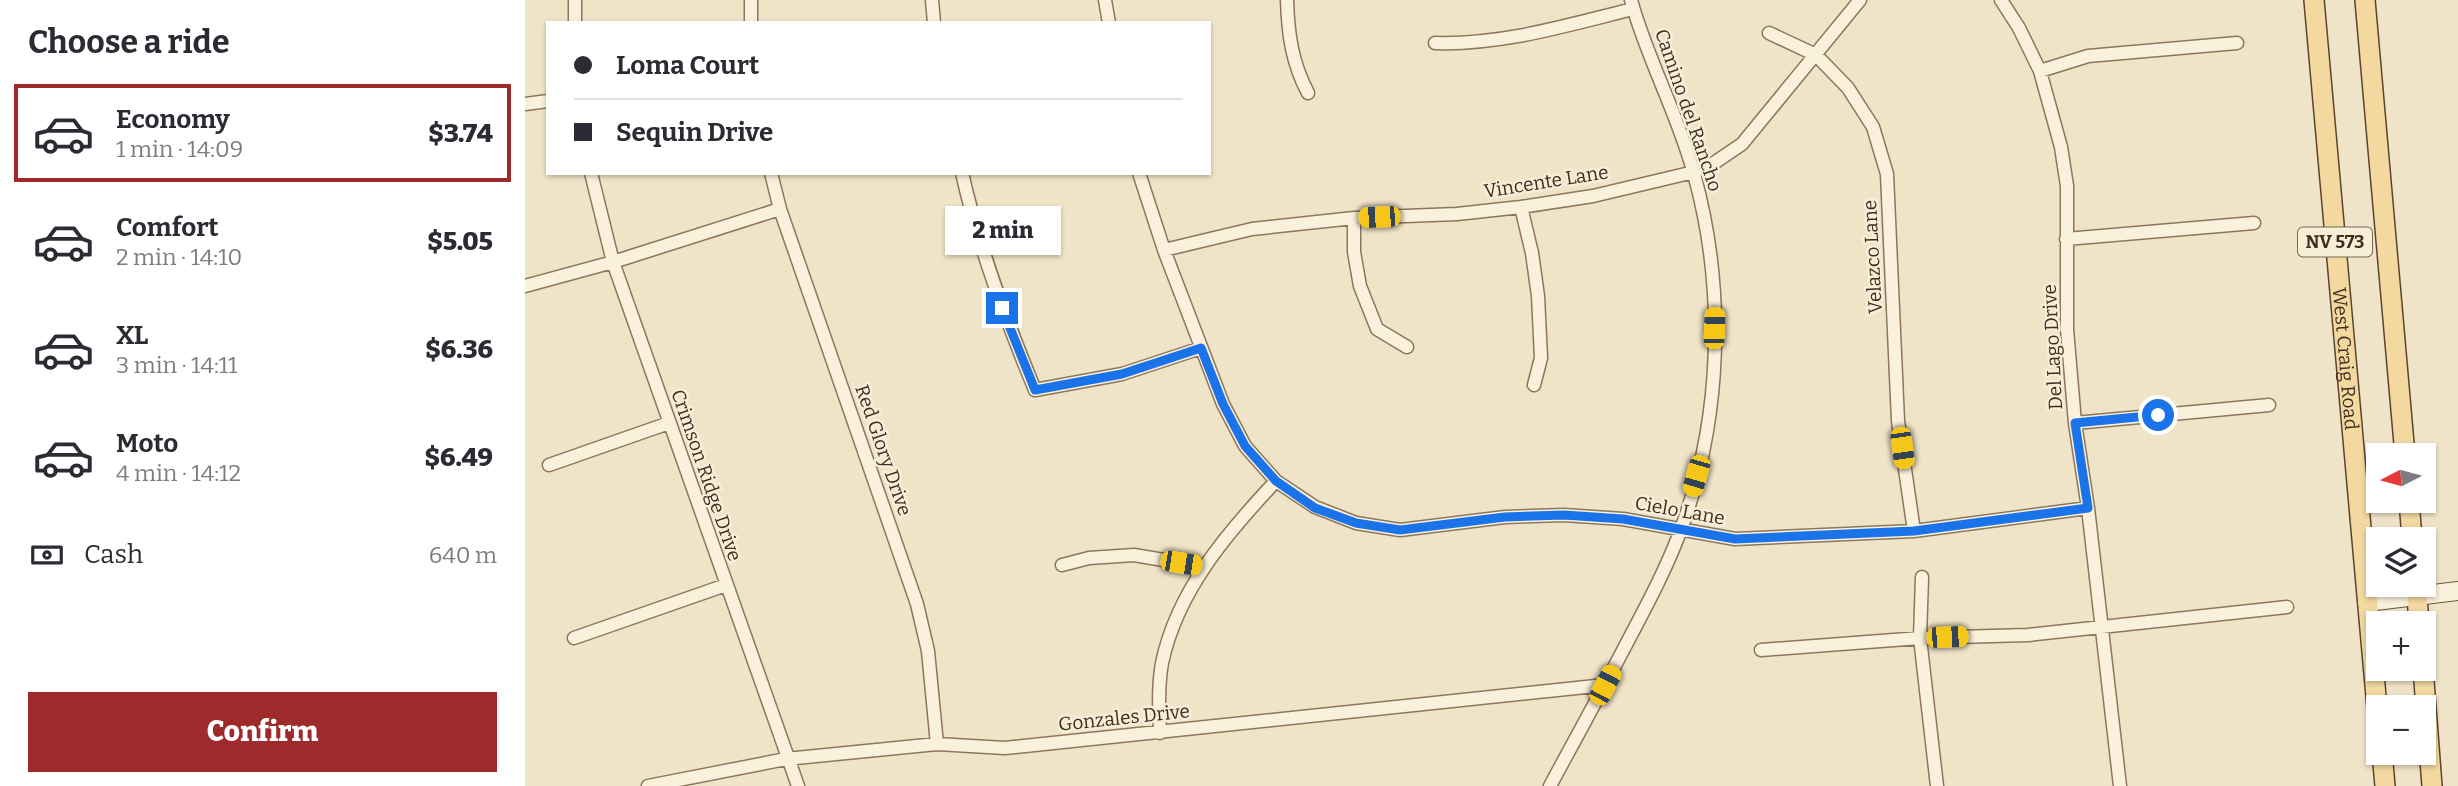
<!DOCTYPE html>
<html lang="en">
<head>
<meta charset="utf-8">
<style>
	body { margin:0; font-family:Bitter,serif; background:#f7f7f7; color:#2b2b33; height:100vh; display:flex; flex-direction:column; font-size:26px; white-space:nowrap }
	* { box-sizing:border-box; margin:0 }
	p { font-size:23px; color:#7c7c81 }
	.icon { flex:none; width:38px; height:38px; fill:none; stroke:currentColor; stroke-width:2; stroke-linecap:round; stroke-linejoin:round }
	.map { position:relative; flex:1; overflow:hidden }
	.drawer { display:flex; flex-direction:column; background:#fff; width:525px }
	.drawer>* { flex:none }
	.hud { position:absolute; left:21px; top:21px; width:665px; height:154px; border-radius:0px; box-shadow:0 2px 5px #0004; display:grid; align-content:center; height:154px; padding:0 28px; background:#fff }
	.needle { width:46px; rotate:264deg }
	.fabs { position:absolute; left:1841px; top:443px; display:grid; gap:14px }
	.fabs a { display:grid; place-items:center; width:70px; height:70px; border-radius:0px; background:#fff; box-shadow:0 2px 5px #0004; font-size:35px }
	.end { position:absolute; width:32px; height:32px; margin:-16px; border:9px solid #1a73e8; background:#fff; box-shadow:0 0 0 4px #fff }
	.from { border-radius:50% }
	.bubble { position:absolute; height:49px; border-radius:0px; background:#fff; box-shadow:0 2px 5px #0004; font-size:23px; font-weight:800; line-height:49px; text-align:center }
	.car { position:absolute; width:21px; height:42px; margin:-21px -10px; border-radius:9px; box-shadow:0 0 5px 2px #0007; background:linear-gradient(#f5c518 24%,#345 0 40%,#f5c518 0 76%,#345 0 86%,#f5c518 0) }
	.hud b { display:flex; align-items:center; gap:24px; height:66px; font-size:26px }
	.hud b+b { border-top:2px solid #e1e1e2 }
	.hud i { width:18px; height:18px; background:#2b2b33 }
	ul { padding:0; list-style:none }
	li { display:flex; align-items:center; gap:21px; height:98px; margin:0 14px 10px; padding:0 14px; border:4px solid transparent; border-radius:0px }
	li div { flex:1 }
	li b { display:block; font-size:26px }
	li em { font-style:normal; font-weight:800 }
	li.on { border-color:#9e2a2b }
	li>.icon { width:63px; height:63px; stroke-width:1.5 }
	h2 { padding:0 28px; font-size:32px; line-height:84px }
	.pay { display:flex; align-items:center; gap:18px; height:77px; padding:0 28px; font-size:26px }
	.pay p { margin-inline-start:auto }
	.cta { display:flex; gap:14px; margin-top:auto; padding:14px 28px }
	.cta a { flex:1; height:80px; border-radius:0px; background:#9e2a2b; color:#fff; font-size:28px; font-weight:800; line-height:80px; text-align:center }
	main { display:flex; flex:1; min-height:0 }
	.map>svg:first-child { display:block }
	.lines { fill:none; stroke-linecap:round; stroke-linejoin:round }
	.street-casing { stroke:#8d765c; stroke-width:15 }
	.secondary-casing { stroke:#6f573f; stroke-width:20 }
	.primary-casing { stroke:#5b4430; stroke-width:22 }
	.street { stroke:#faf1dc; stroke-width:12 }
	.secondary { stroke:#faf1dc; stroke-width:18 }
	.primary { stroke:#f3d9a0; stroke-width:19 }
	.route { stroke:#1a73e8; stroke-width:9 }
	.labels { text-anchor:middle; stroke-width:5; stroke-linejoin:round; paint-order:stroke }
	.shield { fill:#f7eed8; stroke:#756857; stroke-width:2 }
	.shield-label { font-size:18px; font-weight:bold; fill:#3d2e20 }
	.street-label { font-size:19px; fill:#3d2e20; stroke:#f7eed8 }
</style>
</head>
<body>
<main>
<section class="drawer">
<h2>Choose a ride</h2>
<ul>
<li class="on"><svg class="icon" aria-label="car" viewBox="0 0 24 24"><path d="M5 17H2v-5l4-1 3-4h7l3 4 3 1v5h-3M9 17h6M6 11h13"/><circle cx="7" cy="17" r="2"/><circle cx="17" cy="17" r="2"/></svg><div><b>Economy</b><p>1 min · 14:09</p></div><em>$3.74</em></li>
<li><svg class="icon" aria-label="car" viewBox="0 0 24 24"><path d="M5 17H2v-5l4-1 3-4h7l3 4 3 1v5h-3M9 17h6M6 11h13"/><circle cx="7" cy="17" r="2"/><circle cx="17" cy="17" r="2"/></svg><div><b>Comfort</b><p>2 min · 14:10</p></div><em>$5.05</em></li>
<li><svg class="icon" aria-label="car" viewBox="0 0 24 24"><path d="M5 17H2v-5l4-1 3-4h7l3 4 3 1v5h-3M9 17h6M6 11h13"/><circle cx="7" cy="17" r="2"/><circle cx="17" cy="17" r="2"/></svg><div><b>XL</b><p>3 min · 14:11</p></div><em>$6.36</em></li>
<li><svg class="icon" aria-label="car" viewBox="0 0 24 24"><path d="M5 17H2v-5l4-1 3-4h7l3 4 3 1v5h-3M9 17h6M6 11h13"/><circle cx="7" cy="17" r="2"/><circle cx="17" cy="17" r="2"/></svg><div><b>Moto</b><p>4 min · 14:12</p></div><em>$6.49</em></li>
</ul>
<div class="pay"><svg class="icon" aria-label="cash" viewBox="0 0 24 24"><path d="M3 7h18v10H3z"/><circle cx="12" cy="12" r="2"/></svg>Cash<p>640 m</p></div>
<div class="cta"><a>Confirm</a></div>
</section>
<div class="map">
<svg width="1933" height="786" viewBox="0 0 1933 786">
	<rect width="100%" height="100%" fill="#f0e4c8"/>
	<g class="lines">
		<g class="street-casing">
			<path id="street" d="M 226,0 L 226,23
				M 407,0 L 409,23
				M 580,0 L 584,23
				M 762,0 C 763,34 767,63 783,93
				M 1476,0 L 1494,28 L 1515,71 L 1536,147 L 1542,186 L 1542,329 L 1550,423 L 1563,508 L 1595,786
				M 50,23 L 50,0
				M 1244,33 L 1291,55 L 1323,88 L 1348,127 L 1362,174 L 1373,421 L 1389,531
				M 910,43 C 978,45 1043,25 1108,9
				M 1515,71 L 1563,56 L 1712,43
				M 0,104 L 23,101
				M 66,173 L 88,262 L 273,786
				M 246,173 L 255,209 L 392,604 L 403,651 L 412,744
				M 437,173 C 454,248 481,320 510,390 L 597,374 L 676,348
				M 614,173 L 639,250 L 698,404 L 720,446 L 751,481 L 790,507 L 831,523 L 875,530 L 980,517 L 1039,515 L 1098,519 L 1210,539 L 1389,531 L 1563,508
				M 996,207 L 1007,253 L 1013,296 L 1016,358 L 1009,385
				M 829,218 L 829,252 L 835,286 L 852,329 L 882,347
				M 1541,239 L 1729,223
				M 639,250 L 727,229 L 829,218 L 932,214 L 996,207 L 1068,196 L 1169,172 L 1186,165 L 1217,144 L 1335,0
				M 0,286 L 88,262 L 255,209
				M 1550,423 L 1744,405
				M 24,465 L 144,423
				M 537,565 L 564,558 L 609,555 L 680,567
				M 1397,577 L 1395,638 L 1412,786
				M 49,638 L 201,585
				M 1236,650 L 1395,638 L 1503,635 L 1762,607
				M 635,733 C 634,709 633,686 637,663 C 652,591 702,533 751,481
				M 123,786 L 261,759 L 412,744 L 480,748 L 1080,685
				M 1025,786 C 1052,736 1079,687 1105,637 C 1123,603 1141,569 1155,532 C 1197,420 1201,289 1169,174 C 1153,114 1122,59 1106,0"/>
		</g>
		<g class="secondary-casing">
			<path id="secondary" d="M 1842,602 L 1933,591"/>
		</g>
		<g class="primary-casing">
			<g id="primary">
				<path id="s1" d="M 1789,0 L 1853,719"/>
				<path d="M 1840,0 L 1880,455"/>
				<path d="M 1884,500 L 1887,539"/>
				<path d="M 1891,584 L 1894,623"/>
				<path d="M 1898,668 L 1907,786"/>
				<path d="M 1857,752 L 1860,786"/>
			</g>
		</g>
		<use href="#street" class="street"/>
		<use href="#secondary" class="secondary"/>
		<use href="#primary" class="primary"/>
	</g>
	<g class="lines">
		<path class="route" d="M 477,308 L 510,390 L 597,374 L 676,348 L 698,404 L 720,446 L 751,481 L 790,508 L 831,523 L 875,530 L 980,517 L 1039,515 L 1098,519 L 1210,539 L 1389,531 L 1563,508 L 1550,423 L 1633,415"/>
	</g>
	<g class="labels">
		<rect class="shield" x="1773" y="227.5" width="74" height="29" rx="5"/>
		<g class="shield-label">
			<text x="1810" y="248">NV 573</text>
		</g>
		<g class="street-label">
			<text transform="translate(1164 110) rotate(71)" y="7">Camino del Rancho</text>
			<text transform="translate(1021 181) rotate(-9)" y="7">Vincente Lane</text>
			<text transform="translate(1347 257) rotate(-93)" y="7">Velazco Lane</text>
			<text transform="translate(1527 347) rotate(-93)" y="7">Del Lago Drive</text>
			<text dy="7" stroke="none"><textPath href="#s1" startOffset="360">West Craig Road</textPath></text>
			<text transform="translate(359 450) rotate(71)" y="7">Red Glory Drive</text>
			<text transform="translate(182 475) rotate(71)" y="7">Crimson Ridge Drive</text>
			<text transform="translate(1155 510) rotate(10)" y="7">Cielo Lane</text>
			<text transform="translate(599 717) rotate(-6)" y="7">Gonzales Drive</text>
		</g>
	</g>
</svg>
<div class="fabs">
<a><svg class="needle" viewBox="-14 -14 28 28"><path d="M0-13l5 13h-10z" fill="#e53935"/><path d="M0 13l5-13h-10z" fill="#7c7c81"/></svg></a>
<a><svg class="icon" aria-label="layers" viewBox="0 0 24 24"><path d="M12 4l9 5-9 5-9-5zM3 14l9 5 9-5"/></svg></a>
<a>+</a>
<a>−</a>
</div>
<i class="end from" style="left:1633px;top:415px"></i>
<i class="end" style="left:477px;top:308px"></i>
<div class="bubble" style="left:420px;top:206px;width:116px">2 min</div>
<i class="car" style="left:854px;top:217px;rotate:268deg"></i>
<i class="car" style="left:1189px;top:328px;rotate:2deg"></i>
<i class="car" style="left:1377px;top:448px;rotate:172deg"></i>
<i class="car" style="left:1171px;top:476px;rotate:196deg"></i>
<i class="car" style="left:656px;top:563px;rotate:99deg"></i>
<i class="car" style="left:1422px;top:637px;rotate:88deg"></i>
<i class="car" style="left:1080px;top:685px;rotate:28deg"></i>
<div class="hud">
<b><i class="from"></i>Loma Court</b>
<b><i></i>Sequin Drive</b>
</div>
</div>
</main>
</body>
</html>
